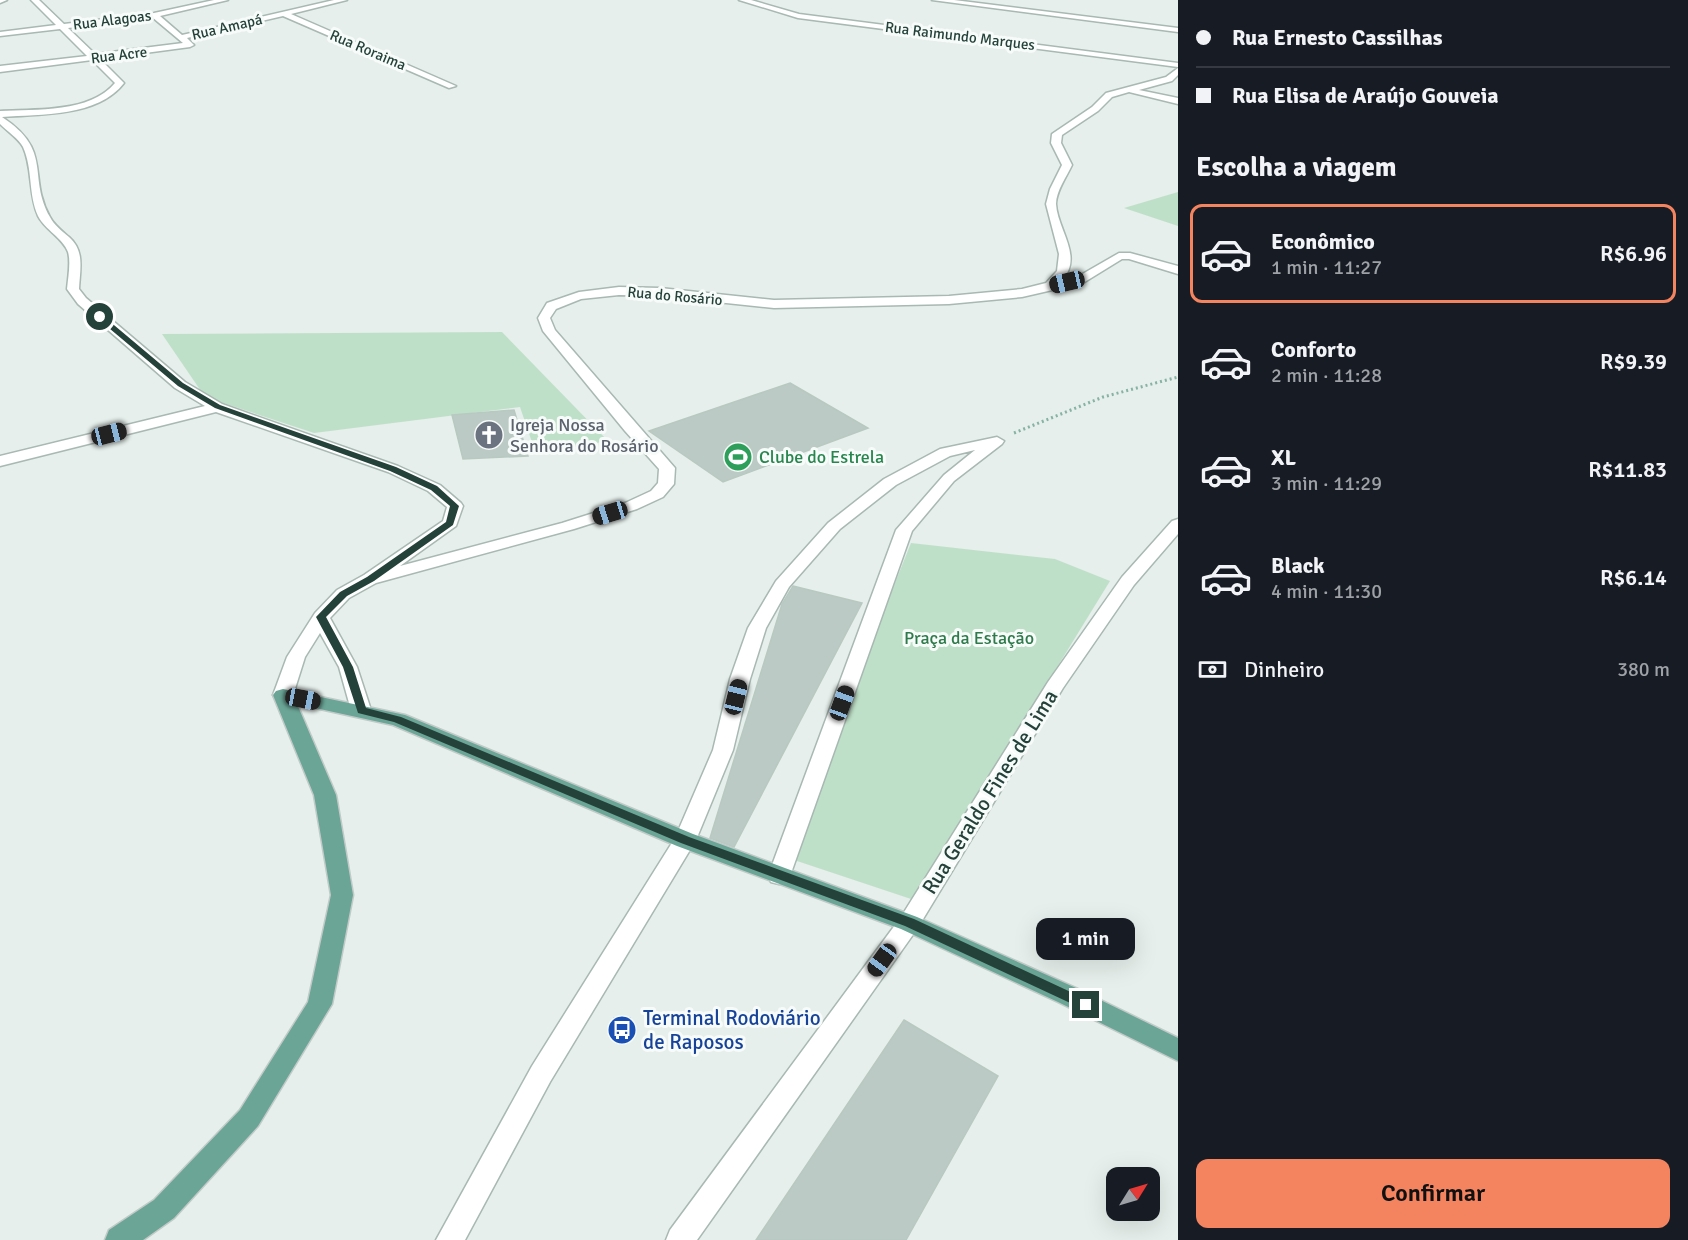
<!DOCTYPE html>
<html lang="pt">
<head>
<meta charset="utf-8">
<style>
	body { margin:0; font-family:Signika,sans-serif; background:#20242c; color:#f1f3f6; height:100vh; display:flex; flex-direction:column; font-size:22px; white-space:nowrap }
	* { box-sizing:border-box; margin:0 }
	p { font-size:20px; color:#9ea1a6 }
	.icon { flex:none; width:33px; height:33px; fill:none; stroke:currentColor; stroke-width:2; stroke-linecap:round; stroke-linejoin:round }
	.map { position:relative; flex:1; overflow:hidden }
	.panel { display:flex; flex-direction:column; background:#171b24; width:510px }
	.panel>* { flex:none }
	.top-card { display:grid; align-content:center; height:132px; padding:0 18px; background:#171b24 }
	.needle { width:39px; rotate:53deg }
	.buttons { position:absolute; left:1106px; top:1167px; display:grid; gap:12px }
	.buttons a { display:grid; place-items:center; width:54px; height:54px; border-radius:12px; background:#171b24; box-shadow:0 6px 24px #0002; font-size:30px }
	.end { position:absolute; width:27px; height:27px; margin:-14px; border:8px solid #24423a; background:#fff; box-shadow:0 0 0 3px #fff }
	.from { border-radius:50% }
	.bubble { position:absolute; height:42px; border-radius:12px; background:#171b24; box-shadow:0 6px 24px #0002; font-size:20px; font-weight:600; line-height:42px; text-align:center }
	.car { position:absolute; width:18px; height:36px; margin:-18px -9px; border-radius:8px; box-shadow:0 0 4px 2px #0007; background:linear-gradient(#222 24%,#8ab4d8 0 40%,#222 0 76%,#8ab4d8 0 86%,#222 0) }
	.top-card b { display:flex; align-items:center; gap:21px; height:57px; font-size:22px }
	.top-card b+b { border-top:2px solid #363941 }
	.top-card i { width:15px; height:15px; background:#f1f3f6 }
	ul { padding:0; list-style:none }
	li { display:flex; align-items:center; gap:18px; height:99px; margin:0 12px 9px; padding:0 6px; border:3px solid transparent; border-radius:12px }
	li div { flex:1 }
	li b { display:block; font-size:22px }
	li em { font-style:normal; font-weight:600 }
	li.on { border-color:#f4845f }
	li>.icon { width:54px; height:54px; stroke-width:1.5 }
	h2 { padding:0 18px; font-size:27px; line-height:72px }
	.pay { display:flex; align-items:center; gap:15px; height:66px; padding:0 18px; font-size:22px }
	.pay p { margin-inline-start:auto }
	.action { display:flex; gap:12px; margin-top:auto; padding:12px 18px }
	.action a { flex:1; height:69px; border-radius:12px; background:#f4845f; color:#111; font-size:24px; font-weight:600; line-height:69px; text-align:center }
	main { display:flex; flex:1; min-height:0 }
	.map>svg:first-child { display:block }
	.green { fill:#bfe0c8 }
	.building { fill:#bbcac4; stroke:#b8c9c2; stroke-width:1.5 }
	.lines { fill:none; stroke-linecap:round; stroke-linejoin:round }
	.minor-casing { stroke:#a8b8b2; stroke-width:3 }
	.major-casing { stroke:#c2cac8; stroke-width:3 }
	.path { stroke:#86b3a5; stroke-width:3; stroke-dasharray:2 3; stroke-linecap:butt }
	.minor { fill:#fff; fill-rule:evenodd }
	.major { fill:#6aa596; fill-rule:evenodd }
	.route { fill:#24423a }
	.labels { text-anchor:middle; stroke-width:6; stroke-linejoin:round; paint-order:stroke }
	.far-street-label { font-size:15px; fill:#24423a; stroke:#f7fbf9 }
	.worship-label { font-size:18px; fill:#5b616d; stroke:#f7fbf9; text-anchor:start }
	.leisure-label { font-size:18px; fill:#27864d; stroke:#f7fbf9; text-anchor:start }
	.park-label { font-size:18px; fill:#2d7a4b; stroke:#f7fbf9 }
	.near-street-label { font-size:21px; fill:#24423a; stroke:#f7fbf9 }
	.near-transit-label { font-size:21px; fill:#164399; stroke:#f7fbf9; text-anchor:start }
</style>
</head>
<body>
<main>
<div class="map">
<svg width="1178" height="1240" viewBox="0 0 1178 1240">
	<rect width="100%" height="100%" fill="#e6efeb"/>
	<path class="green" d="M 1178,192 L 1178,226 L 1124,208 Z
		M 502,332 L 608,441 L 536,454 L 520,407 L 314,433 L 205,397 L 162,334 Z
		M 911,543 L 1055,559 L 1110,581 L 914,900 L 785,857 Z"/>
	<path class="building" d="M 790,383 L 868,428 L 723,482 L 649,431 Z
		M 514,410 L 528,456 L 463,459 L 452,415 Z
		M 793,586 L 862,603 L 734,847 L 710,838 L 782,604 Z
		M 904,1020 L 998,1076 L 906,1240 L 756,1240 Z"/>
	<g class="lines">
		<g class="minor-casing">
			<path id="minor" d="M 0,0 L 7,0 L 0,3 Z
				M 31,0 L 39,0 L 64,24 L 154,13 L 214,0 L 228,0 L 160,16 L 182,35 L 334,0 L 347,0 L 291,14 L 456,86 L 449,88 L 283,16 L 187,38 L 194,45 L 190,47 L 100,59 L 124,83 C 98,117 41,114 2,117 C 54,151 27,176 50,217 C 54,225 62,231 69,237 C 85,251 80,269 79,289 L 86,298 L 185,382 L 222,404 L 398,466 L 440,485 L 461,503 L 463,506 L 456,526 L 400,566 L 562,523 L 625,503 L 651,491 L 658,483 L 659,469 L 625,431 L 543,331 L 538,318 L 547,303 L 579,292 L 619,287 L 660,288 L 774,300 L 949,296 L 1022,289 L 1046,283 L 1057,271 L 1059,254 L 1046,204 L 1050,189 L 1062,165 L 1051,143 L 1052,134 L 1092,107 L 1106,93 L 1166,77 L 1178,68 L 1178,75 L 1172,81 L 1139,90 L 1178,98 L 1178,104 L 1129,92 L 1112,97 L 1098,111 L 1062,135 L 1061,143 L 1072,165 C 1067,176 1056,191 1056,204 C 1057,229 1084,257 1062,280 L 1079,276 L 1119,253 L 1130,253 L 1178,266 L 1178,274 L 1129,259 L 1122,259 L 1083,283 L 1022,297 L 949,304 L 774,308 L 660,296 L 619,295 L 581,299 L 556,309 L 550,318 L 555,330 L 675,468 L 674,484 L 663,497 L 637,509 L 574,529 L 376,583 L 349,598 L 330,618 L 357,667 L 371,710 L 368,715 L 361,716 L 354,715 L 351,710 L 339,667 L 320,633 L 305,657 L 293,695 L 290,699 L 283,701 L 276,699 L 273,695 L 287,657 L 315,613 L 337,590 L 364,575 L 443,521 L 447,507 L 428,491 L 388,472 L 216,412 L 0,466 L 0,456 L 205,406 L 175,388 L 78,304 L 67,289 C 68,278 71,262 68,252 C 63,238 45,230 38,216 C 28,194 33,169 23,147 C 19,139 7,131 0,124 L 0,111 C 36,109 90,113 115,83 L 92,60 L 0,72 L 0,66 L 87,56 L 60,29 L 0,36 L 0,32 L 56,25 ZM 152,17 L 183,43 L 95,54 L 68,28 Z
				M 739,0 L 751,0 L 799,14 L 1178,63 L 1178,67 L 798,18 Z
				M 932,0 L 954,0 L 1178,28 L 1178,32 Z
				M 997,437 L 1004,441 L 1002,444 L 954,481 L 912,531 L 790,876 L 787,882 L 779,884 L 771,882 L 768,876 L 896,530 L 944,475 L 975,450 L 950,456 L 896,485 L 840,529 L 789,587 L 766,628 L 750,679 L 733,750 L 696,840 L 550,1082 L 465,1240 L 436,1240 L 532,1066 L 675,838 L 713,750 L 730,679 L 748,628 L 776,581 L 828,523 L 884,479 L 940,449 Z
				M 1178,519 L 1178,534 L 1134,585 L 1063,688 L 917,929 L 697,1240 L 666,1240 L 670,1230 L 901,917 L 1048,682 L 1122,577 L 1172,521 Z"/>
		</g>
		<g class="major-casing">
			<path id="major" d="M 283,689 L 405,715 L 693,834 L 917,917 L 1076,988 L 1178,1038 L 1178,1061 L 1058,1002 L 901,929 L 677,846 L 393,725 L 297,704 L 336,795 L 353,895 L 332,1004 L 258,1126 L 174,1218 L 143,1240 L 105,1240 L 109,1230 L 154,1200 L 240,1110 L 308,1002 L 331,895 L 314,795 L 273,695 L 276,691 Z"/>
		</g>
		<path class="path" d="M 1014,433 L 1103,397 L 1178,377"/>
		<use href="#minor" class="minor"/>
		<use href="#major" class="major"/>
	</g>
	<path class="route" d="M 97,315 L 102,315 L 183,383 L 220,405 L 396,467 L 437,486 L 459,506 L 453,525 L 374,581 L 347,596 L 326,617 L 353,667 L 366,708 L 401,717 L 689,837 L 914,919 L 1090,1001 L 1092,1005 L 1090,1008 L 1081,1008 L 905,926 L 681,843 L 394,722 L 358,713 L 343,667 L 316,617 L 340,592 L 367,577 L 446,522 L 450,506 L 431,490 L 390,471 L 215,408 L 178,386 L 97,318 Z"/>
	<defs>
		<g id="church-disc" transform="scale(1.5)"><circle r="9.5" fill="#6b7280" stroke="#f7fbf9"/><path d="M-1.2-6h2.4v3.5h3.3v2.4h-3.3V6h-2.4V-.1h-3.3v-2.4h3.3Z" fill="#fff"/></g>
		<g id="stadium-disc" transform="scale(1.5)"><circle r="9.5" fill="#2e9e5b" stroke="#f7fbf9"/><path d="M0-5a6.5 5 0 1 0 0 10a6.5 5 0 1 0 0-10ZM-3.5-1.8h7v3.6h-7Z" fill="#fff"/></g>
		<g id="bus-disc" transform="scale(1.5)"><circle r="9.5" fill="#1a4fb4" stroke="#f7fbf9"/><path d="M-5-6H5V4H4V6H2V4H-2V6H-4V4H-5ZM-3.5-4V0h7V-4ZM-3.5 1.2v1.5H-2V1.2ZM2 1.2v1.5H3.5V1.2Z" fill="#fff"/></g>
	</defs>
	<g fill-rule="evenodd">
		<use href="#church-disc" x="489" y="435"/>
		<use href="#stadium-disc" x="738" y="457"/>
		<use href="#bus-disc" x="622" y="1030"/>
	</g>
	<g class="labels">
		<g class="far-street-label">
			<text transform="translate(112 20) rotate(-7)" y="5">Rua Alagoas</text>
			<text transform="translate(227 27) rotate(-13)" y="5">Rua Amapá</text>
			<text transform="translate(960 36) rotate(7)" y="5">Rua Raimundo Marques</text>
			<text transform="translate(368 50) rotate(23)" y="5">Rua Roraima</text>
			<text transform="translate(119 55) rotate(-7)" y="5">Rua Acre</text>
			<text transform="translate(675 296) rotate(5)" y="5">Rua do Rosário</text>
		</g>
		<g class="worship-label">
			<text x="510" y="431">Igreja Nossa<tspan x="510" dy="21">Senhora do Rosário</tspan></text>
		</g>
		<g class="leisure-label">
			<text x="759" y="463">Clube do Estrela</text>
		</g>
		<g class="park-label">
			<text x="969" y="644">Praça da Estação</text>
		</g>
		<g class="near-street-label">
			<text transform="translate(990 792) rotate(-58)" y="7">Rua Geraldo Fines de Lima</text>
		</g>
		<g class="near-transit-label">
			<text x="643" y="1025">Terminal Rodoviário<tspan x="643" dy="24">de Raposos</tspan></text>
		</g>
	</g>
</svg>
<div class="buttons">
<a><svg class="needle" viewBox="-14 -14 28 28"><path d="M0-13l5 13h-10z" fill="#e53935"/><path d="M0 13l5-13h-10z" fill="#9ea1a6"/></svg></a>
</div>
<i class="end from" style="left:100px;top:317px"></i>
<i class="end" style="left:1086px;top:1005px"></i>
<div class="bubble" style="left:1036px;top:918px;width:99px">1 min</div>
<i class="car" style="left:1067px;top:282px;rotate:257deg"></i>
<i class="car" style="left:109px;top:434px;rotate:76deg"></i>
<i class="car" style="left:610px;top:513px;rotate:253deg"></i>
<i class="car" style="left:736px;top:697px;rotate:14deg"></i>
<i class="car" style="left:303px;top:699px;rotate:101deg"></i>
<i class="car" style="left:842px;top:703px;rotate:20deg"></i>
<i class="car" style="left:882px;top:960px;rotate:216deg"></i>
</div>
<section class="panel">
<div class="top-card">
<b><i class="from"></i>Rua Ernesto Cassilhas</b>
<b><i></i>Rua Elisa de Araújo Gouveia</b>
</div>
<h2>Escolha a viagem</h2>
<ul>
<li class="on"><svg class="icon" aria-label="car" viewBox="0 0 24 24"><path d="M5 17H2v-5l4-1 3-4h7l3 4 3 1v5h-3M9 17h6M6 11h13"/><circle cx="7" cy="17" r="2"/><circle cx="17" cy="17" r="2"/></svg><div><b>Econômico</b><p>1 min · 11:27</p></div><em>R$6.96</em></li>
<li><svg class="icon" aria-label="car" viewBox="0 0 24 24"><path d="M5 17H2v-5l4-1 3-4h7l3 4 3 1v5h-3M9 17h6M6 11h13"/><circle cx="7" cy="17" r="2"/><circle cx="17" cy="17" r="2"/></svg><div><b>Conforto</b><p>2 min · 11:28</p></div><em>R$9.39</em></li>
<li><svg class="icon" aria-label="car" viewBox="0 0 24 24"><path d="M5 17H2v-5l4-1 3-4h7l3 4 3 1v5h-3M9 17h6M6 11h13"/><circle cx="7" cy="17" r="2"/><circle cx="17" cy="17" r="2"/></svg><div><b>XL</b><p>3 min · 11:29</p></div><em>R$11.83</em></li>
<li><svg class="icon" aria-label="car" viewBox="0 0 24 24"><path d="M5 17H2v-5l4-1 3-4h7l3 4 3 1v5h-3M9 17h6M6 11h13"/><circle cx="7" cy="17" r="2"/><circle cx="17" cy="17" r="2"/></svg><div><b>Black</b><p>4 min · 11:30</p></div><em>R$6.14</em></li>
</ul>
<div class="pay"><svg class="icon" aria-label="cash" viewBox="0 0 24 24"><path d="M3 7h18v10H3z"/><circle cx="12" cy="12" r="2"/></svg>Dinheiro<p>380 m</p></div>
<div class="action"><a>Confirmar</a></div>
</section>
</main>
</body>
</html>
